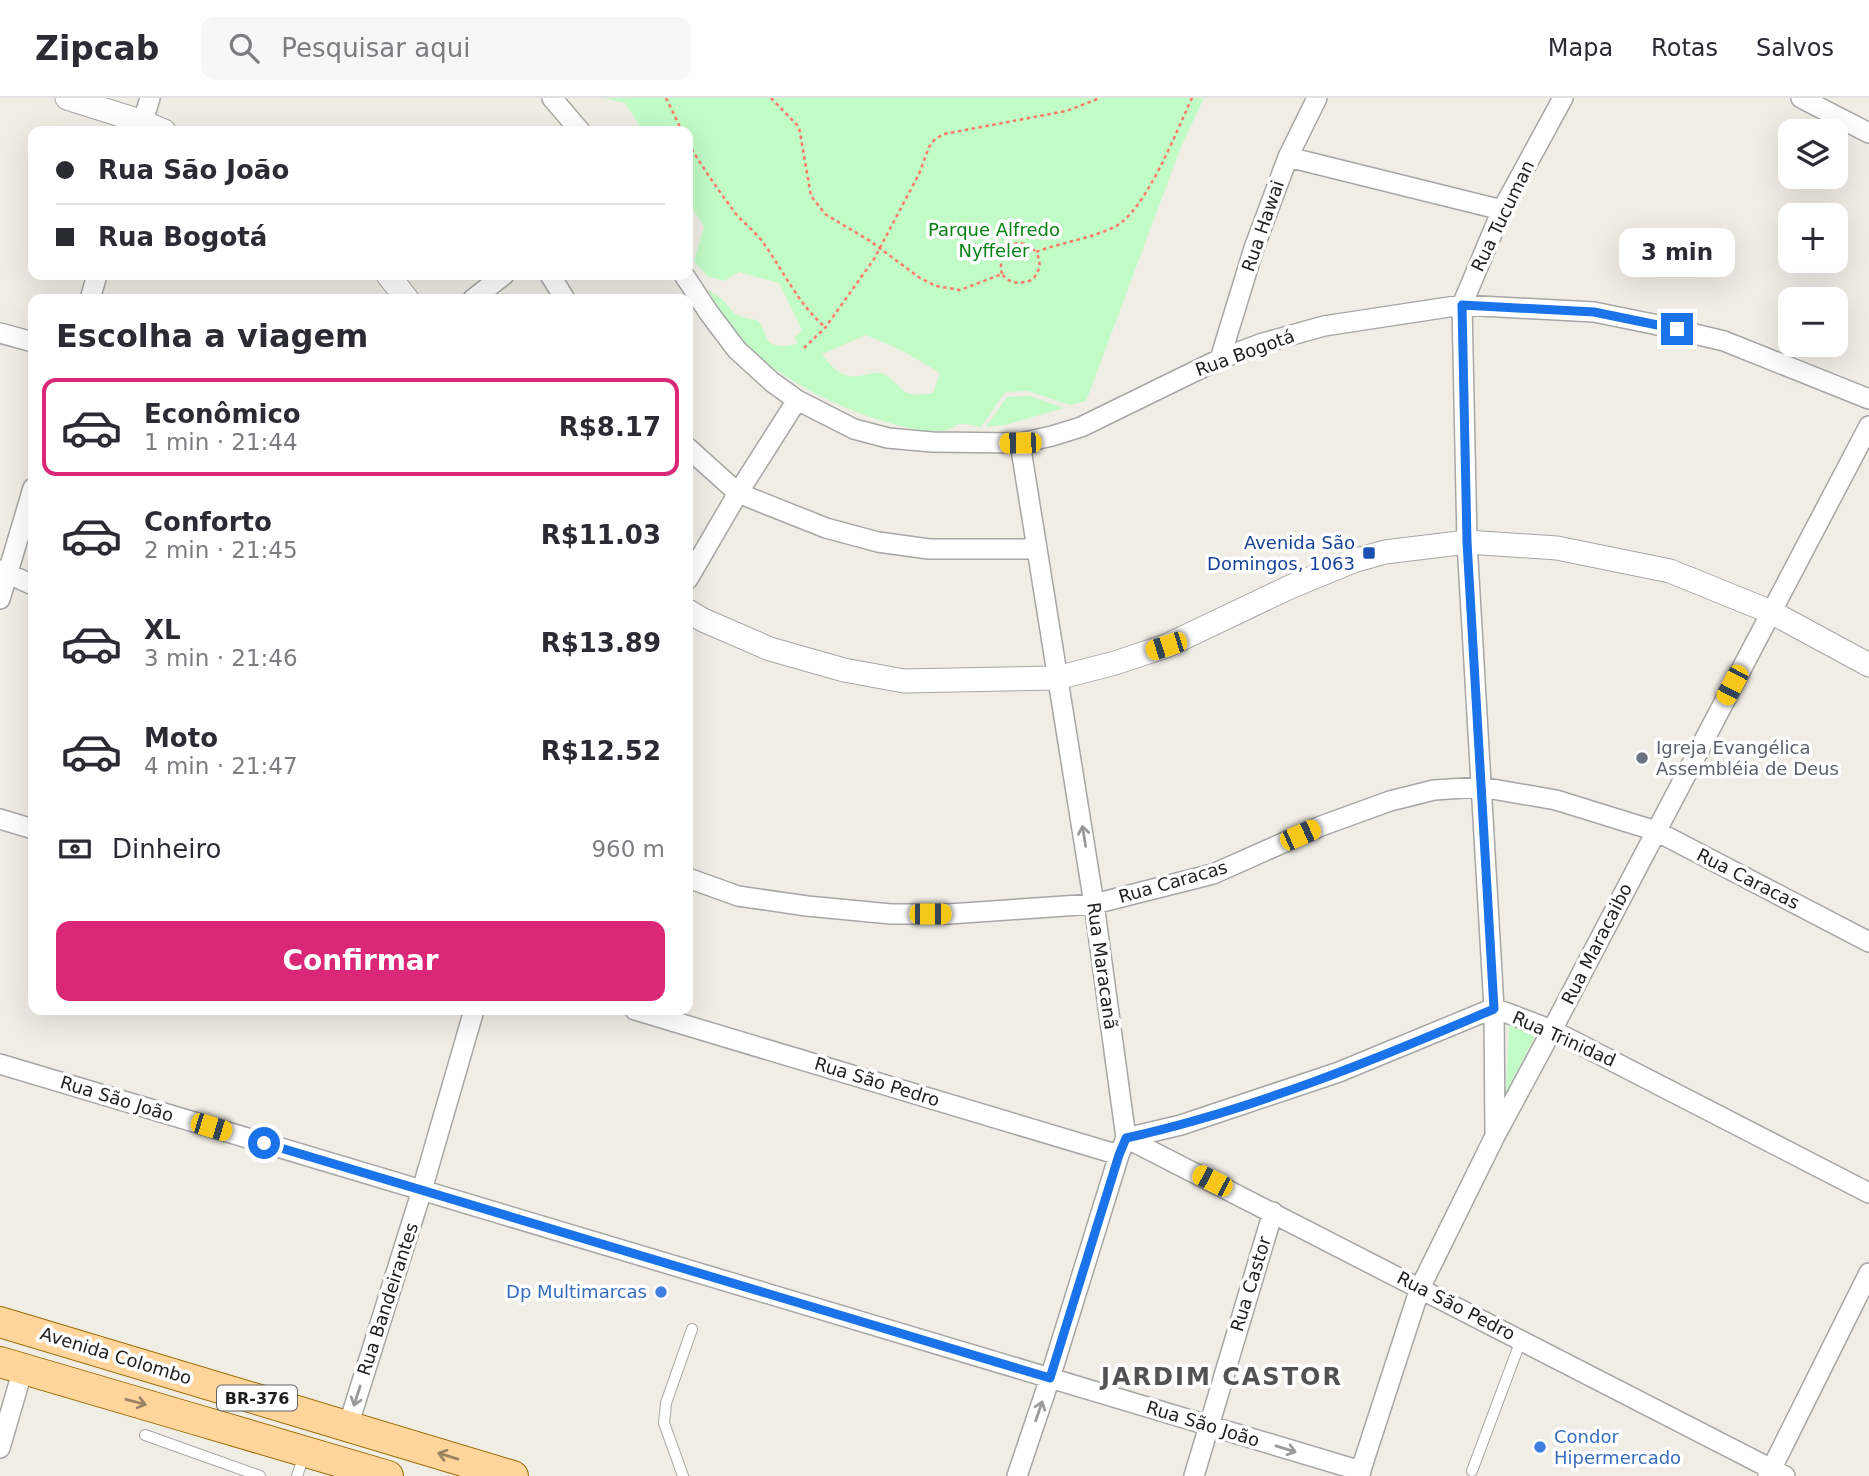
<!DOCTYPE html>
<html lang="pt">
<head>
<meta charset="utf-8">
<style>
	body { margin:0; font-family:"DejaVu Sans",sans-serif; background:#f7f7f7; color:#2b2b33; height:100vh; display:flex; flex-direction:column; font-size:26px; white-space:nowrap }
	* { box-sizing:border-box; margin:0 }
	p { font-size:23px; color:#7c7c81 }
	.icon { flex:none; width:38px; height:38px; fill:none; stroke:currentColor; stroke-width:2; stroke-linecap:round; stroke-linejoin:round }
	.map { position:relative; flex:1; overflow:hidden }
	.details { position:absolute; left:28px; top:196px; width:665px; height:721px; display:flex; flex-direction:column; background:#fff; border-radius:14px; box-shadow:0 7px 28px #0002 }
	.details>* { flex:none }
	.top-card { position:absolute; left:28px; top:28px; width:665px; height:154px; border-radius:14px; box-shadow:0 7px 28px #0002; display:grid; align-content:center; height:154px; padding:0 28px; background:#fff }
	.buttons { position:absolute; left:1778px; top:21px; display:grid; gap:14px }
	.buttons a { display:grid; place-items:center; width:70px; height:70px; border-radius:14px; background:#fff; box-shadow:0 7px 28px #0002; font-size:35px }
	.end { position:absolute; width:32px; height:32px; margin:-16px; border:9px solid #1a73e8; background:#fff; box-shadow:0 0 0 4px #fff }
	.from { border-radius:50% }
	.bubble { position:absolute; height:49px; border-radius:14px; background:#fff; box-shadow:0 7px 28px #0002; font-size:23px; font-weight:600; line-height:49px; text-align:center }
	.car { position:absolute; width:21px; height:42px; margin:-21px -10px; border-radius:9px; box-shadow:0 0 5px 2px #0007; background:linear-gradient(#f5c518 24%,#345 0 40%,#f5c518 0 76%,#345 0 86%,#f5c518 0) }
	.top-card b { display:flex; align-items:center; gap:24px; height:66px; font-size:26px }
	.top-card b+b { border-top:2px solid #e1e1e2 }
	.top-card i { width:18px; height:18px; background:#2b2b33 }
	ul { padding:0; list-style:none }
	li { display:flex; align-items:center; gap:21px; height:98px; margin:0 14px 10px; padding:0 14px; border:4px solid transparent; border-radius:14px }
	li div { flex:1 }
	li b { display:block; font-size:26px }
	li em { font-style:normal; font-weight:600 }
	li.active { border-color:#db2777 }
	li>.icon { width:63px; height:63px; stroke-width:1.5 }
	h2 { padding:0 28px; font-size:32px; line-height:84px }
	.pay { display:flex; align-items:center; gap:18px; height:77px; padding:0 28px; font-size:26px }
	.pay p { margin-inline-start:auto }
	.action { display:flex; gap:14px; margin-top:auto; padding:14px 28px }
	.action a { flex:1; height:80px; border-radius:14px; background:#db2777; color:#fff; font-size:28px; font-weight:600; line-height:80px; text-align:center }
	header { display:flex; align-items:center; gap:42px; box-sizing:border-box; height:98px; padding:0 35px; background:#fff; border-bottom:2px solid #e1e1e2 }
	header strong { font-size:33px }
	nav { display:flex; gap:38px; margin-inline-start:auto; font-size:24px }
	.search { width:490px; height:63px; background:#f7f7f7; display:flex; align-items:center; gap:18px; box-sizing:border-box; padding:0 24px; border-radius:14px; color:#7c7c81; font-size:26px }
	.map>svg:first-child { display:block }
	.park { fill:#c1fbc6; fill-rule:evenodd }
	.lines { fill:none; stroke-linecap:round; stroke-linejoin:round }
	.service-casing { stroke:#a6a6a6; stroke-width:12 }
	.minor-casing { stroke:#a6a6a6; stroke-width:22 }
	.tertiary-casing { stroke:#a6a6a6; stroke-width:25 }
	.primary-casing { stroke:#9a6900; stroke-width:32 }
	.path { stroke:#fe7968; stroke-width:2.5; stroke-dasharray:3.5 3.5; stroke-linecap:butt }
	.service { stroke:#fff; stroke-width:10 }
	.minor { stroke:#fff; stroke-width:19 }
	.tertiary { stroke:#fff; stroke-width:23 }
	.primary { stroke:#ffd59b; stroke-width:30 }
	.oneway { stroke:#9a9a9a }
	.oneway2 { stroke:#9a8363 }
	.route { stroke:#1a73e8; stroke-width:9 }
	.transit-dot { fill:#1a4fb4; stroke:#fff; stroke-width:2.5 }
	.worship-dot { fill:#6b7280; stroke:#fff; stroke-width:2.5 }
	.shop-dot { fill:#3f7fe0; stroke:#fff; stroke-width:2.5 }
	.labels { text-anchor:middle; stroke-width:7; stroke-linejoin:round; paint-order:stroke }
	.shield { fill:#fff; stroke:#626262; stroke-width:2 }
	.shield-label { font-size:16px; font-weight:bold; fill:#1f1f1f }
	.street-label { font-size:18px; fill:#1f1f1f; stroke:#fff }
	.park-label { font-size:18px; fill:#088214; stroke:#fff }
	.transit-label { font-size:18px; fill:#164399; stroke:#fff; text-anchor:end }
	.worship-label { font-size:18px; fill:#5b616d; stroke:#fff; text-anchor:start }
	.shop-label { font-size:18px; fill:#366cbe; stroke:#fff; text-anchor:end }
	.district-label { font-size:24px; font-weight:bold; letter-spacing:2px; fill:#525252; stroke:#fff }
</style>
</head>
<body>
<header>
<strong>Zipcab</strong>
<div class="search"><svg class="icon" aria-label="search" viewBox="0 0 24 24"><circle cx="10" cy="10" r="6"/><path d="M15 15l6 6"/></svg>Pesquisar aqui</div>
<nav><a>Mapa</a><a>Rotas</a><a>Salvos</a></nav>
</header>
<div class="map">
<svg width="1869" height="1378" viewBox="0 0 1869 1378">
	<rect width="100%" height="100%" fill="#f0ede5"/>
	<path class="park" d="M 603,0 L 1204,0 L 1181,49 L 1086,303 L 1070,307 L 1028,293 L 1005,294 L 981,329 C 974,328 965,325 959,326 C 956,327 953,330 950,331 C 944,333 935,334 929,333 C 873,327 790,290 751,251 C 733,234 720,212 707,191 L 722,201 L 734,215 L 741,219 L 756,222 L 760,225 L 769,244 C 778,250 788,249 798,245 L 794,240 L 802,232 L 779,185 L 739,174 L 724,183 L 707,178 L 694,163 L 704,129 L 688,103 L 688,33 L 643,33 L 625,5 ZM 866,237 L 901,252 L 940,275 L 933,295 C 898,301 906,289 882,275 C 873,274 867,277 859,278 C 842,281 830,268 822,256 Z
		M 1030,298 L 1064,310 L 1005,327 L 986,329 L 1007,299 Z
		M 1509,928 L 1536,937 L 1506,994 Z"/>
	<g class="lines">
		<g class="service-casing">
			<path id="service" d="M 145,1337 L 260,1378
				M 1472,1373 L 1521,1242
				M 297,1378 L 305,1355
				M 683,1378 L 664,1325 L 666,1305 L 692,1231"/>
		</g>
		<g class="minor-casing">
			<path id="minor" d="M 552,0 L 580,33
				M 1801,0 L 1869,35
				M 140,33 L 150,0
				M 1288,59 L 1502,112
				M 550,177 L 565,201
				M 684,177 L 709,215 L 737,252 L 772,284 L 797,302 L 854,331 L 888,340 L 932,344 L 1020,345 L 1052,338 L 1081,329 L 1220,261 L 1263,245 L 1324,228 L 1462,207 L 1594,214 L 1653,226 L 1724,243 L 1869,301
				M 90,201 L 97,177
				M 473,201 L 504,177
				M 0,235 L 33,244
				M 1220,261 L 1254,150 L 1288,59 L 1317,0
				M 688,350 L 738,395 L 826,430 L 878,444 L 929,451 L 1037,451
				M 0,472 L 33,487
				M 688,481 L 738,395 L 797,302
				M 0,501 L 33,390
				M 0,721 L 33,731
				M 688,780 L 738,798 L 807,808 L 891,816 L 949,816 L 1094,806 L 1213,776 L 1321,728 L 1390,703 L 1434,692 L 1481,689 L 1556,702 L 1656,733 L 1869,844
				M 635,912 L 1119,1057
				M 0,966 L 1361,1373
				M 1495,1035 L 1494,910 L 1467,444 L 1462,207 L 1502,112 L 1563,0
				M 1126,1040 L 1181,1027 L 1339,974 L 1494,910 L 1552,932 L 1869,1095
				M 1126,1040 L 1785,1378
				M 348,1328 L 422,1092 L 474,912
				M 0,1350 L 23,1271
				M 1017,1378 L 1050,1280 L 1119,1057 L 1126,1040 L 1094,806 L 1020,345
				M 1194,1378 L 1273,1114
				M 1359,1378 L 1420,1190 L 1495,1038 L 1552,932 L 1869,328
				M 1768,1378 L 1869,1175"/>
		</g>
		<g class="tertiary-casing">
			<path id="tertiary" d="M 67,0 L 143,24 L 164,33
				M 388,177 L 407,201
				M 688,513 L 703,522 L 770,551 L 844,572 L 904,583 L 1057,580 L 1115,565 L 1166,548 L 1290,489 L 1353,463 L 1385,454 L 1467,444 L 1557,450 L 1670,473 L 1771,514 L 1869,567"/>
		</g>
		<g class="primary-casing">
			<path id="primary" d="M 0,1224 L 513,1378
				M 0,1264 C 129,1303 259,1339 388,1378"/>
		</g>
		<path class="path" d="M 666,0 L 682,33
			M 771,0 L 799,29 L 811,98 L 825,116 L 870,143 L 920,180 L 936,188 L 960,192 L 1002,176 C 1011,187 1020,186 1032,182 C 1040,173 1042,165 1036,154 C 1062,144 1090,141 1114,129 C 1145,115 1177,32 1192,0
			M 688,45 C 702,69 719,93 736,116 C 744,125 754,133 762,143 C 783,172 798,206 825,229
			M 1002,176 C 996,153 1017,134 1035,153
			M 804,250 L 825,230 L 874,161 L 919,76 L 929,49 L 935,41 L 944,36 L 1066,13 L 1100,0"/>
		<use href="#service" class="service"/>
		<use href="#minor" class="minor"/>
		<use href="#tertiary" class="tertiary"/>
		<use href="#primary" class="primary"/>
	</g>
	<defs><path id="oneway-shaft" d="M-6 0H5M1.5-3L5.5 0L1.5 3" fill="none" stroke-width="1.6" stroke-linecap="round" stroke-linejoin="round" transform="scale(1.75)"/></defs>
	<g class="oneway">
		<use href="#oneway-shaft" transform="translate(1084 738) rotate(-99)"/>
		<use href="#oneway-shaft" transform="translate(357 1298) rotate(108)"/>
		<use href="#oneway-shaft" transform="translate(1039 1313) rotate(-71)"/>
		<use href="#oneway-shaft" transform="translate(1286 1351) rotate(17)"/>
	</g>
	<g class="oneway2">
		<use href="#oneway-shaft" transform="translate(136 1304) rotate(15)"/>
		<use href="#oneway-shaft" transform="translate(448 1358) rotate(-163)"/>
	</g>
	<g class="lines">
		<path class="route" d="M 264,1045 L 1050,1280 L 1119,1057 L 1126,1040 C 1252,1012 1375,962 1494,911 L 1467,444 L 1462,207 L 1594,214 L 1677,231"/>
	</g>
	<rect class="transit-dot" x="1362" y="448" width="14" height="14" rx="3.5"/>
	<circle class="worship-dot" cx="1642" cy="660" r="7"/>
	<g class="shop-dot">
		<circle cx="661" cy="1194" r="7"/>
		<circle cx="1540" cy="1349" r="7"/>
	</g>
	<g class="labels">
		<rect class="shield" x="217" y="1287.5" width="80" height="25" rx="5"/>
		<g class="shield-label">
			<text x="257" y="1306">BR-376</text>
		</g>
		<g class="street-label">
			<text transform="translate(1503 118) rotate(-64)" y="6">Rua Tucuman</text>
			<text transform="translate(1263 128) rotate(-71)" y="6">Rua Hawai</text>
			<text transform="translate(1245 255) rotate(-20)" y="6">Rua Bogotá</text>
			<text transform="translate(1748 781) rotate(27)" y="6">Rua Caracas</text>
			<text transform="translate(1173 784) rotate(-16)" y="6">Rua Caracas</text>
			<text transform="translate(1597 846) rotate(-63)" y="6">Rua Maracaibo</text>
			<text transform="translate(1102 868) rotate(82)" y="6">Rua Maracanã</text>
			<text transform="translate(1564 941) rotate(24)" y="6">Rua Trinidad</text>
			<text transform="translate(877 984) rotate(17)" y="6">Rua São Pedro</text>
			<text transform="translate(117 1001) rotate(17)" y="6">Rua São João</text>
			<text transform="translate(1251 1186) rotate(-73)" y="6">Rua Castor</text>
			<text transform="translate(388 1201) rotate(-72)" y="6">Rua Bandeirantes</text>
			<text transform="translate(1456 1208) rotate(27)" y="6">Rua São Pedro</text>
			<text transform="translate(116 1258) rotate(17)" y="6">Avenida Colombo</text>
			<text transform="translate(1203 1326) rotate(17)" y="6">Rua São João</text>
		</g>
		<g class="park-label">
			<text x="994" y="138">Parque Alfredo<tspan x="994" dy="21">Nyffeler</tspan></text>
		</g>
		<g class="transit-label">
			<text x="1355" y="451">Avenida São<tspan x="1355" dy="21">Domingos, 1063</tspan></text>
		</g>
		<g class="worship-label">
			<text x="1656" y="656">Igreja Evangélica<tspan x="1656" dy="21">Assembléia de Deus</tspan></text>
		</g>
		<g class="shop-label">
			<text x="647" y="1200">Dp Multimarcas</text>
			<text x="1554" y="1345" text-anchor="start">Condor<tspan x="1554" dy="21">Hipermercado</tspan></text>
		</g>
		<g class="district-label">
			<text x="1222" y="1287">JARDIM CASTOR</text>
		</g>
	</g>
</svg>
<div class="buttons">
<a><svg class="icon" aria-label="layers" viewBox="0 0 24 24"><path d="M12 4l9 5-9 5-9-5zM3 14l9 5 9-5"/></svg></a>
<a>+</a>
<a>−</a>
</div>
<i class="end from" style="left:264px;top:1045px"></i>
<i class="end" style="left:1677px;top:231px"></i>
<div class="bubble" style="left:1619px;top:130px;width:116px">3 min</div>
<i class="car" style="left:1020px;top:345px;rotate:269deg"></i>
<i class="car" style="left:1166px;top:548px;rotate:252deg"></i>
<i class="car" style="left:1732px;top:587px;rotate:208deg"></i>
<i class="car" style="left:1300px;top:737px;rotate:66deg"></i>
<i class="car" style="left:930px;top:816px;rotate:90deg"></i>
<i class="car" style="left:211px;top:1029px;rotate:107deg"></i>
<i class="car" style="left:1212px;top:1083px;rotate:297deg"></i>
<div class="top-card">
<b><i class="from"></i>Rua São João</b>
<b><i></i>Rua Bogotá</b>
</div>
<section class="details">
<h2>Escolha a viagem</h2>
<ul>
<li class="active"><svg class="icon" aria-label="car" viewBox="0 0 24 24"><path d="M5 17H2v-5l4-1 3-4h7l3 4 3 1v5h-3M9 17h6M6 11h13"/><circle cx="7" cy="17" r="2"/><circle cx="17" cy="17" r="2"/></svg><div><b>Econômico</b><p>1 min · 21:44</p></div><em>R$8.17</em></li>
<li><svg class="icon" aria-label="car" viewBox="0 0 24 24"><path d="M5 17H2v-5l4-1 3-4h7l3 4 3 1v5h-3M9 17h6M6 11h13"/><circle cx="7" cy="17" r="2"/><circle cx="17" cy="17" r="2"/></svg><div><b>Conforto</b><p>2 min · 21:45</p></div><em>R$11.03</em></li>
<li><svg class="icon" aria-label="car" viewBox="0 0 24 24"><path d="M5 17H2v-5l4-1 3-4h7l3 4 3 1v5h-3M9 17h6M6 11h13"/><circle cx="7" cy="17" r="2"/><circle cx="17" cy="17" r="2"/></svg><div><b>XL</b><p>3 min · 21:46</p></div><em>R$13.89</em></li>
<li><svg class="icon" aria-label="car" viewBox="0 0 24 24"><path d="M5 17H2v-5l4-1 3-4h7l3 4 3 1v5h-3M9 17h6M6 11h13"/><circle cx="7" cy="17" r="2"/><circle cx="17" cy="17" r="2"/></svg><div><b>Moto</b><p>4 min · 21:47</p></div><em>R$12.52</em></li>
</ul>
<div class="pay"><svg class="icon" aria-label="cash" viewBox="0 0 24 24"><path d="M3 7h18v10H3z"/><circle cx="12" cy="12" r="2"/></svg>Dinheiro<p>960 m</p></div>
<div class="action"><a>Confirmar</a></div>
</section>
</div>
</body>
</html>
